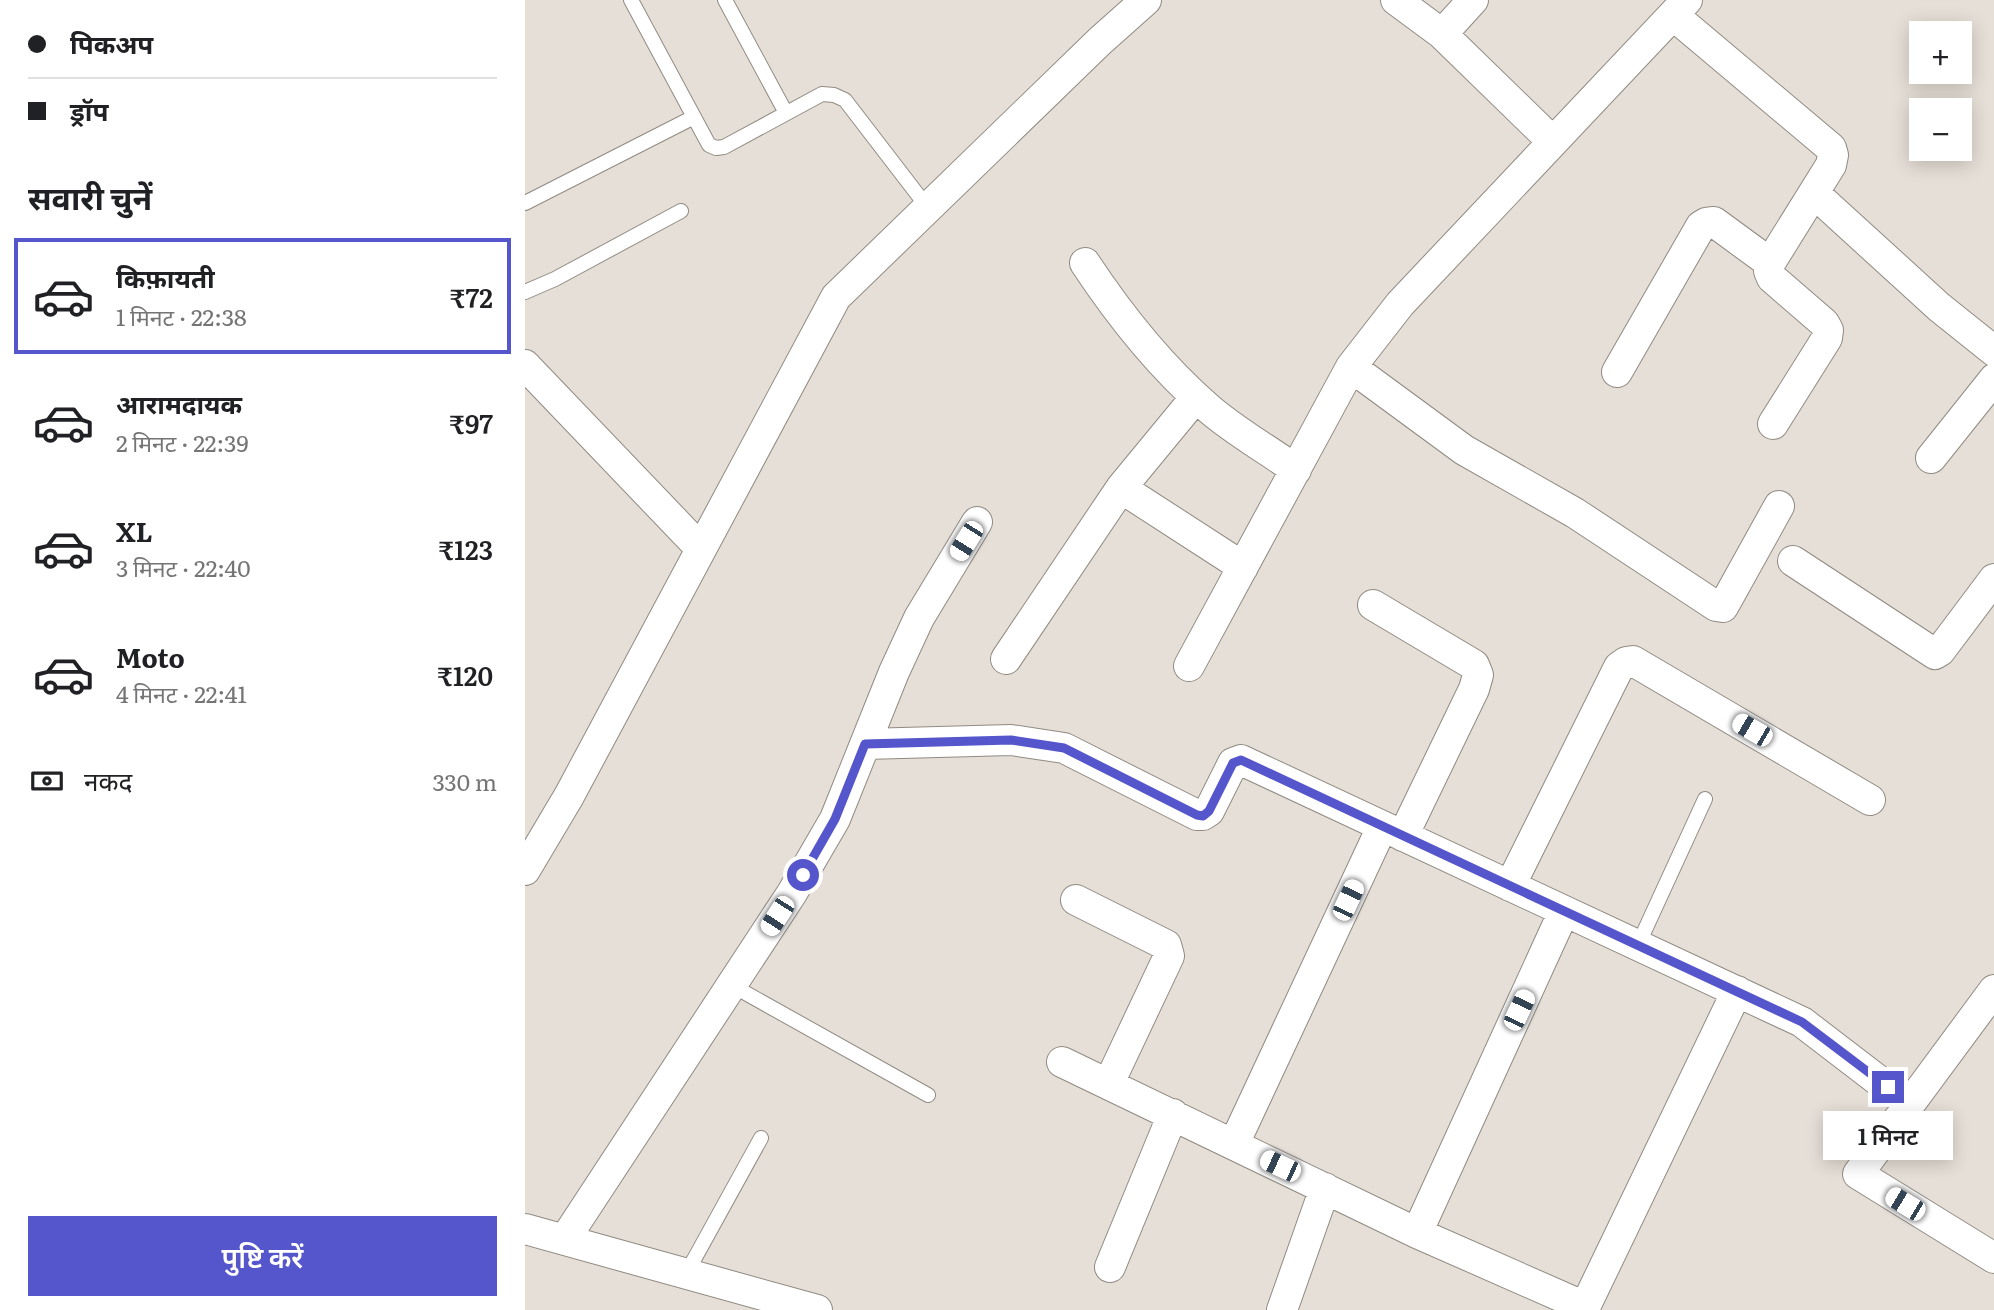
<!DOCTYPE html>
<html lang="hi">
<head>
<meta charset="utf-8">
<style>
	body { margin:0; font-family:Literata,"Noto Sans Devanagari",serif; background:#f2f2f2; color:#202124; height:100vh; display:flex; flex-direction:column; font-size:26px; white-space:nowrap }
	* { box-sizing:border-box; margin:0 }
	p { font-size:23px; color:#757577 }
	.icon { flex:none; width:38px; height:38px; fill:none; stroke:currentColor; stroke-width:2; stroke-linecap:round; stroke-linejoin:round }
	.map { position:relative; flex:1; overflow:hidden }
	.drawer { display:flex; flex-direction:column; background:#fff; width:525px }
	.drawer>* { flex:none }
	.banner { display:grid; align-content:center; height:154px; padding:0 28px; background:#fff }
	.controls { position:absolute; left:1384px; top:21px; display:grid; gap:14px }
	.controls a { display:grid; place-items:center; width:63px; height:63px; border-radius:0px; background:#fff; box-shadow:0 4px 18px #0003; font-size:35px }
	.end { position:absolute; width:32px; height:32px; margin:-16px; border:9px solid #55c; background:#fff; box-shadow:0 0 0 4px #fff }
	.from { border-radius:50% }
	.bubble { position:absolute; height:49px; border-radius:0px; background:#fff; box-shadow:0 4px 18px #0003; font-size:23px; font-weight:600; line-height:49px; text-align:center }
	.car { position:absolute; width:21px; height:42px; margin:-21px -10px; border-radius:9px; box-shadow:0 0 5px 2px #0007; background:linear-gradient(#fff 24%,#345 0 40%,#fff 0 76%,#345 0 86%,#fff 0) }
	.banner b { display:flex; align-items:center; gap:24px; height:66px; font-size:26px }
	.banner b+b { border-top:2px solid #e0e0e0 }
	.banner i { width:18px; height:18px; background:#202124 }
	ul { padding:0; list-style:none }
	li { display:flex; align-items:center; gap:21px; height:116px; margin:0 14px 10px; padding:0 14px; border:4px solid transparent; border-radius:0px }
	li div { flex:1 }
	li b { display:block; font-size:26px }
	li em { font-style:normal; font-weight:600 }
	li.on { border-color:#55c }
	li>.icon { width:63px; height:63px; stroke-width:1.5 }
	h2 { padding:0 28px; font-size:32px; line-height:84px }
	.pay { display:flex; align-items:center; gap:18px; height:77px; padding:0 28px; font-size:26px }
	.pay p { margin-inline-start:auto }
	.action { display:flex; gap:14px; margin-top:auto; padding:14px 28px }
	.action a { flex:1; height:80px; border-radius:0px; background:#55c; color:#fff; font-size:28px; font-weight:600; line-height:80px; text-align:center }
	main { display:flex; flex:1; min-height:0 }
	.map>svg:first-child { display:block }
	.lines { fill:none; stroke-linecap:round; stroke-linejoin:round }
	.lane-casing { stroke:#908a82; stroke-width:16 }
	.street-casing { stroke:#908a82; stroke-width:32 }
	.lane { stroke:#fff; stroke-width:14 }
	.street { stroke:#fff; stroke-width:30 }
	.route { stroke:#55c; stroke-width:9 }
</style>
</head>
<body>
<main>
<section class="drawer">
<div class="banner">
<b><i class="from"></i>पिकअप</b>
<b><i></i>ड्रॉप</b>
</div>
<h2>सवारी चुनें</h2>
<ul>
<li class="on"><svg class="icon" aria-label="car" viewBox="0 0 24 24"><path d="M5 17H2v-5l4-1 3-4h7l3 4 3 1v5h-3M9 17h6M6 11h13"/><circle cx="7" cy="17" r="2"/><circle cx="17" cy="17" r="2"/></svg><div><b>किफ़ायती</b><p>1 मिनट · 22:38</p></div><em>₹72</em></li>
<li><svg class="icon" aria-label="car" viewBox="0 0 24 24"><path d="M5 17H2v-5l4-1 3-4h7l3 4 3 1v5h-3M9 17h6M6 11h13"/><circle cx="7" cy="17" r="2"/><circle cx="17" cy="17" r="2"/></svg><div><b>आरामदायक</b><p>2 मिनट · 22:39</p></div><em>₹97</em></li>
<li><svg class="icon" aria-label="car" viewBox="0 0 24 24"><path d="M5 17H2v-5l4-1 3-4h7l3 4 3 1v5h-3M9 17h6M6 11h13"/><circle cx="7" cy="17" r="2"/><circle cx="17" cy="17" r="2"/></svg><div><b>XL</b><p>3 मिनट · 22:40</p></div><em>₹123</em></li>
<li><svg class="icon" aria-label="car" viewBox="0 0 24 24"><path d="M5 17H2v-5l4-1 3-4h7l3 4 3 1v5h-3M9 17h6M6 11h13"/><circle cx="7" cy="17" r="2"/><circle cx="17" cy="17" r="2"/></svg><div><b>Moto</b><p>4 मिनट · 22:41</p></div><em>₹120</em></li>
</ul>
<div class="pay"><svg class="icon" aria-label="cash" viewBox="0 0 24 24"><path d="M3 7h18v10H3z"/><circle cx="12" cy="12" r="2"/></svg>नकद<p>330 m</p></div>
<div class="action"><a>पुष्टि करें</a></div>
</section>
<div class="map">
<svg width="1469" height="1310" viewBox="0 0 1469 1310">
	<rect width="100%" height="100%" fill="#e6dfd7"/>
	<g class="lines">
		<g class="lane-casing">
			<path id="lane" d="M 106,0 L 184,145 L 191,148 L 199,147 L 297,94 L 309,95 L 320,100 L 403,208
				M 200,0 L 261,113
				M 0,203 L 169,117
				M 0,292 L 30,279 L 156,211
				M 1113,945 L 1180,799
				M 208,986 L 403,1095
				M 161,1274 L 236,1138"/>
		</g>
		<g class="street-casing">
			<path id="street" d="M 871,0 L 917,34 L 1028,142
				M 1148,15 L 1306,148 L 1308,155 L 1306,165 L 1245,263 L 1244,271 L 1247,278 L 1299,323 L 1303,330 L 1302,338 L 1248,424
				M 917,34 L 948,0
				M 1289,193 L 1414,307 L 1469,351
				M 560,263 C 595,316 635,366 682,407 C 709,431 742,449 771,470
				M 0,365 L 176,549
				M 826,367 L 939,450 L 1050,513 L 1191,606 L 1198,607 L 1254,506
				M 1092,372 L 1176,226 L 1181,223 L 1189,222 L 1245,263
				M 1406,458 L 1469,379
				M 596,488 L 718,567
				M 1268,561 L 1410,654 L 1415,651 L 1469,579
				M 848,605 L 949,665 L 953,675 L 949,689 L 878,836
				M 481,659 L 596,488 L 671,397
				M 664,666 L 826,367 L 875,304 L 1162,0
				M 340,744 L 486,740 L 539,748 L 672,815 L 678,815 L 684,811 L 708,763 L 716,760 L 1277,1022 L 1384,1104
				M 0,870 L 44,796 L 311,297 L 575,41 L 621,0
				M 985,886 L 1094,667 L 1101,662 L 1108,661 L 1345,800
				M 551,900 L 641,945 L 644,956 L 584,1083
				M 1469,990 L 1333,1174 L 1469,1258
				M 537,1062 L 892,1233 L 1060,1307 L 1212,991
				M 709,1144 L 857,827
				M 0,1229 L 292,1310
				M 892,1233 L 1039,911
				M 40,1239 L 267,893 L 310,819 L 369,672 L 394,618 L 452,522
				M 585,1267 L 648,1114
				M 757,1310 L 800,1188"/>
		</g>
		<use href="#lane" class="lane"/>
		<use href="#street" class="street"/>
	</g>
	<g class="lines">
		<path class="route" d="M 278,875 L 310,819 L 340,744 L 486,740 L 539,748 L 672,815 L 678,816 L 684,811 L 708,763 L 716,760 L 1277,1022 L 1363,1087"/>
	</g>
</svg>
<div class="controls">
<a>+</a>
<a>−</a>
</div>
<i class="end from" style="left:278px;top:875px"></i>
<i class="end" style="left:1363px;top:1087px"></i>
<div class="bubble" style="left:1298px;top:1111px;width:130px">1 मिनट</div>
<i class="car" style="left:441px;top:541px;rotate:212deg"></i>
<i class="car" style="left:1227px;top:730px;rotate:300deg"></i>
<i class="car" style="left:823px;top:900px;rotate:25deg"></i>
<i class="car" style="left:252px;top:916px;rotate:213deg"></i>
<i class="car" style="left:994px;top:1010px;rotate:25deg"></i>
<i class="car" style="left:755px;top:1166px;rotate:295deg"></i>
<i class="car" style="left:1380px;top:1204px;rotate:301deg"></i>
</div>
</main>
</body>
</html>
